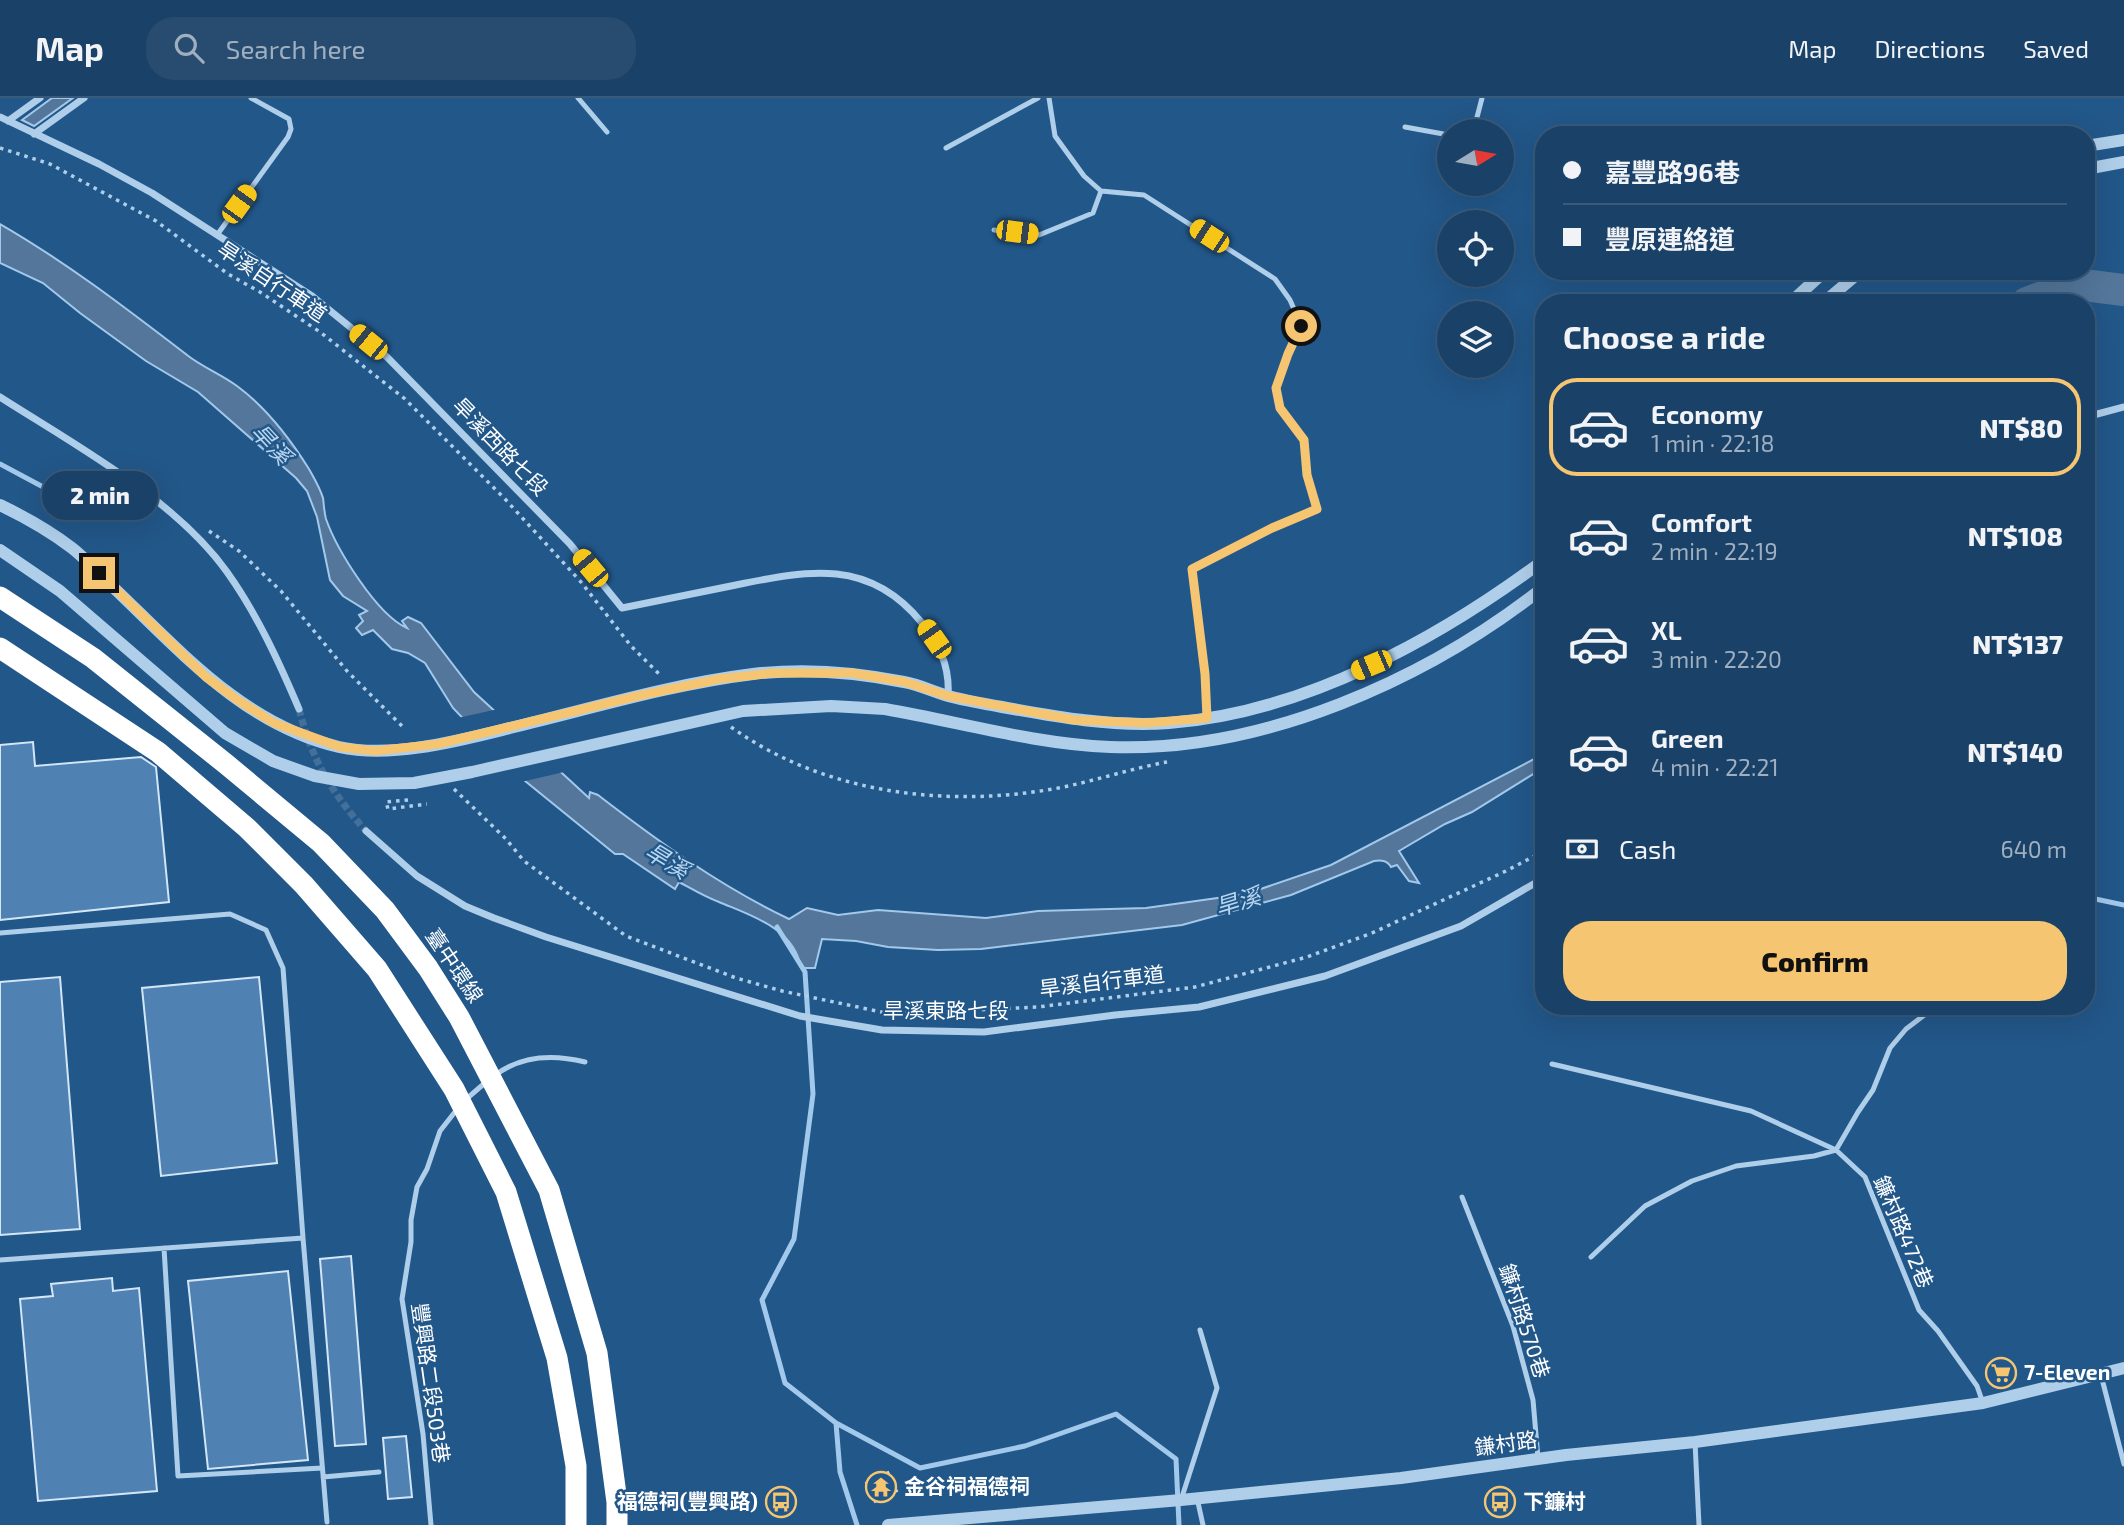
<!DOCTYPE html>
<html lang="en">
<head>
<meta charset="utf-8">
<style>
	body { margin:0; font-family:"Exo 2","Noto Sans TC",sans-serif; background:#274c70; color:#f1f3f6; height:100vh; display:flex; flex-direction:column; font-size:26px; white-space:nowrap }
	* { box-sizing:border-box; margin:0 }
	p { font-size:23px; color:#9fafc0 }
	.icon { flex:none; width:38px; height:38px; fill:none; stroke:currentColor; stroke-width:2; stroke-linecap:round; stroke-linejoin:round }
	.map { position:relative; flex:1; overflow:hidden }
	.details { position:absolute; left:1535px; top:196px; width:560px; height:721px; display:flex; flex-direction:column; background:#1a4167; border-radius:28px; box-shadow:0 7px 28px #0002,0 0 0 2px #385a7b }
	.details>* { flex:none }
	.guide { position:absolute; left:1535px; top:28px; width:560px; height:154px; border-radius:28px; box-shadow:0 7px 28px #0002,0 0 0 2px #385a7b; display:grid; align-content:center; height:154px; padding:0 28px; background:#1a4167 }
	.needle { width:46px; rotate:79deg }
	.tools { position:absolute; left:1437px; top:21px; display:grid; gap:14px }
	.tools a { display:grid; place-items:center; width:77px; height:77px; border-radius:50%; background:#1a4167; box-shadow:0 7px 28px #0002,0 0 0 2px #385a7b; font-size:35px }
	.end { position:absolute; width:32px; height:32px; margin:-16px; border:9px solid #f5c571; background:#111; box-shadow:0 0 0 4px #111 }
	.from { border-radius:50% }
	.bubble { position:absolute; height:49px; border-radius:24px; background:#1a4167; box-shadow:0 7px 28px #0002,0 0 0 2px #385a7b; font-size:23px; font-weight:800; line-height:49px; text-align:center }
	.car { position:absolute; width:21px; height:42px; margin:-21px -10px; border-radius:9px; box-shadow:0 0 5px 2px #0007; background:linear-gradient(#f5c518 24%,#345 0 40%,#f5c518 0 76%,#345 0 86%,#f5c518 0) }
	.guide b { display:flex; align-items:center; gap:24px; height:66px; font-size:26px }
	.guide b+b { border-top:2px solid #385a7b }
	.guide i { width:18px; height:18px; background:#f1f3f6 }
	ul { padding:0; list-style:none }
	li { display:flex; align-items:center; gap:21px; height:98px; margin:0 14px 10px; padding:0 14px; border:4px solid transparent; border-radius:28px }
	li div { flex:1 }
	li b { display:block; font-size:26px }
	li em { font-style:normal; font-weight:800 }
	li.active { border-color:#f5c571 }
	li>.icon { width:63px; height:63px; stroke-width:1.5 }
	h2 { padding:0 28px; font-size:32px; line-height:84px }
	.pay { display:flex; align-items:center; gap:18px; height:77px; padding:0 28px; font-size:26px }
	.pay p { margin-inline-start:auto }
	.button { display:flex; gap:14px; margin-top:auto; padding:14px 28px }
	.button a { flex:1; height:80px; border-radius:28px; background:#f5c571; color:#111; font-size:28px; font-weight:800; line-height:80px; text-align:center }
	header { display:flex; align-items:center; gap:42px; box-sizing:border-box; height:98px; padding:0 35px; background:#1a4167; border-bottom:2px solid #385a7b }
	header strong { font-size:33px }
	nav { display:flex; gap:38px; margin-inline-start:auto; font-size:24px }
	.search { width:490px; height:63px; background:#274c70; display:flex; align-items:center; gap:18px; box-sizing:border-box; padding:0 24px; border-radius:28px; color:#9fafc0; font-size:26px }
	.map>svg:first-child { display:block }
	.water { fill:#53769a; stroke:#a2c9eb; stroke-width:2 }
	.pier { fill:#225789 }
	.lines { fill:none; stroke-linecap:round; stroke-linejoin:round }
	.stream { stroke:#a2c9eb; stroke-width:5 }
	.river { stroke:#53769a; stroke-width:32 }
	.building { fill:#4f82b2; stroke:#d3e6f7; stroke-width:2 }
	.minor-tunnel { stroke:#43709b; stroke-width:7; stroke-dasharray:7 3.5; stroke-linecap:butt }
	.path { stroke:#aeceea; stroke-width:3.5; stroke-dasharray:3.5 5; stroke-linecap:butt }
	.service { stroke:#aeceea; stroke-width:5 }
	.minor { stroke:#aeceea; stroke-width:7 }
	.tertiary { stroke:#aeceea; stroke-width:12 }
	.motorway { stroke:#fff; stroke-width:21 }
	.route { stroke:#f5c571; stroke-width:9 }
	.labels { text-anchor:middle; stroke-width:5; stroke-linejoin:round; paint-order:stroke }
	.street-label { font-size:21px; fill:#fff; stroke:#225789 }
	.poi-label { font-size:21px; font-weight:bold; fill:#fff; stroke:#225789; text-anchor:start }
	.water-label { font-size:23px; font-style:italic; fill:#bad7f1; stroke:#225789 }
</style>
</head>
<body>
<header>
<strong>Map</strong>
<div class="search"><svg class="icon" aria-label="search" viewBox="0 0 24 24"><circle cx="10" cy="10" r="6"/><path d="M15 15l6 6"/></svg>Search here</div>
<nav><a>Map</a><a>Directions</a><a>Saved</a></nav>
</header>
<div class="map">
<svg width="2124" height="1427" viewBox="0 0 2124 1427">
	<rect width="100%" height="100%" fill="#225789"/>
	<path class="water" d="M 52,0 L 73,0 L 34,28 L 22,22 Z
		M 0,126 C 66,164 127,211 187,257 C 202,269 221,276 237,288 C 267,310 289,339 309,371 C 314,380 320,390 323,400 C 324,407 324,414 326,421 C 337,452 377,517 407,530 L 402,523 L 408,519 L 421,525 L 474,594 L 589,700 L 590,694 L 598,697 C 659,744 720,788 789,821 L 807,810 L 838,817 L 878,812 L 986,820 L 1038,813 L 1146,810 L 1246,796 L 1331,767 L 1538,659 L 1543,653 L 1543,670 L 1472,714 L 1445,726 L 1399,753 L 1419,785 L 1409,783 L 1397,767 L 1391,769 C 1387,762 1381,762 1374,763 L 1291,797 L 1182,827 L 981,851 L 938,852 L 888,849 L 856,843 L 822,841 L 815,870 L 801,870 C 794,830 752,818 719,804 C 705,799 692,791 679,784 L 675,791 L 623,756 L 615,756 L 514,674 L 453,610 L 425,565 L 408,555 L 392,551 L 373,532 L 362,537 L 356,530 L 363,523 L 359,517 L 367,513 L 343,498 L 330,482 L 317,419 L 307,393 L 296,380 L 198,294 L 146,263 L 80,215 L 43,185 L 0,165 Z"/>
	<path class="pier" d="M 498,611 L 564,674 L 521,684 L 458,620 Z"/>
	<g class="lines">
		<path class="stream" d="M 0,366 L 45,390
			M 2086,799 L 2124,807
			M 777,829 L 805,874 L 813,996 L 794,1141 L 762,1202 L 785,1285 L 836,1325 L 920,1370 L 1025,1348 L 1116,1316 L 1176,1361 L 1179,1427
			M 836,1325 L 840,1374 L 857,1427"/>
		<path class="river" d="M 2027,205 L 2076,186 L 2124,192"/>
	</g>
	<path class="building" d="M 33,644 L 35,668 L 141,659 L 156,669 L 169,804 L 0,822 L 0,647 Z
		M 60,879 L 80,1131 L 0,1137 L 0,884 Z
		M 259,879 L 277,1065 L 161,1078 L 142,890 Z
		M 351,1158 L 366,1346 L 335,1348 L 320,1161 Z
		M 288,1173 L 308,1362 L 208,1371 L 188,1183 Z
		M 112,1180 L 113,1193 L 139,1190 L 157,1393 L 38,1403 L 20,1201 L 53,1198 L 51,1186 Z
		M 406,1338 L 412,1399 L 388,1401 L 383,1340 Z
		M 888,1374 L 897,1393 L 875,1404 L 866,1385 Z"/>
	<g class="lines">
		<path class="minor-tunnel" d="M 299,611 C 312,662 331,694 366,733"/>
		<path class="path" d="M 0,50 L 50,66 L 156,123 L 228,176 L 260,194 L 320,234 L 405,301 L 505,401 L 581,484 L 631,548 L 660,577
			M 1873,182 L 1884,173
			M 209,433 L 239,453 L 281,493 L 347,573 L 403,629
			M 731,629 C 823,695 944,710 1053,691 C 1092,684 1129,671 1167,664
			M 454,691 L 506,741 L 524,763 L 626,838 L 736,880 L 782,893 L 891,916 L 1038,909 L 1195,889 L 1307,859 L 1372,835 L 1506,773 L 1544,753
			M 408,702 L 386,704 L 388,711 L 427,706"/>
		<path class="service" d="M 578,0 L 607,34
			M 1049,0 L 1055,38 L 1084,78 L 1101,93 L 1144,97 L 1275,181 L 1290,202 L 1301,227 L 1288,255 L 1276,290 L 1280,310 L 1304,343 L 1307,377 L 1316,411 L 1272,430 L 1192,471 L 1205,576 L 1207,618
			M 1405,29 L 1449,37
			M 1465,33 L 1475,27 L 1482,0
			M 946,50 L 1038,0
			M 994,132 L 1039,137 L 1093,115 L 1101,93
			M 217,137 L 288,39 L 291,31 L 289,21 L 251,0
			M 0,835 L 230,816 L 266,832 L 283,870 L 303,1140 L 0,1162
			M 1552,966 L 1751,1013 L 1836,1052 L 1865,1079 L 1919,1212 L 1938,1233 L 1977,1288 L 1983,1305
			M 494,978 C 521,957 553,956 585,964
			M 464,1003 L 486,984
			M 1462,1099 L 1513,1228 L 1533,1302 L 1538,1360
			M 303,1140 L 327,1424
			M 164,1150 L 178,1378 L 322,1370
			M 1591,1159 L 1645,1108 L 1692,1083 L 1736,1068 L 1814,1058 L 1836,1052 L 1858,1014 L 1873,992 L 1890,950 L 1906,931 L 1927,915
			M 2101,1277 L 2124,1366
			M 1695,1344 L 1699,1427
			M 323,1379 L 379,1374
			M 1197,1400 L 1203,1427
			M 1181,1402 L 1217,1290 L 1200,1232
			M 431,1427 L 423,1336 L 402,1201 L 411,1144 L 411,1122 L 417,1089 L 427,1071 L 440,1033 L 458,1010"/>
		<path class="minor" d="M 0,19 L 99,66 L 152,95 L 312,198 L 387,259 L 570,446 L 622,510 C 658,503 695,495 731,488 C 805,473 868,458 922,525 C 940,546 950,570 948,598
			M 8,23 L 40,0
			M 34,36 L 84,0
			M 0,299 C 75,347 175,401 227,474 C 257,516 279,564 299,611
			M 2086,319 L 2124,309
			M 366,733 L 417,778 L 465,808 L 494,820 L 546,839 L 800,918 L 882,932 L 984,934 L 1115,917 L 1199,909 L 1325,878 L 1461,828 L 1544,780"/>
		<path class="tertiary" d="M 2086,48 L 2124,42
			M 2086,71 L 2124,64
			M 1790,205 L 1825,173
			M 1823,205 L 1861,173
			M 0,407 C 25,419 50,433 72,450 C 87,462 101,477 115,491 C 182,555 245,627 339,649 C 393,661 461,642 514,629 C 593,610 672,586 753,576 C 803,570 855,574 904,584 C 921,587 936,595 952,599 C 968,603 985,606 1002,609 C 1057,619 1112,629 1169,625 C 1304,615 1438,541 1544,462
			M 0,452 L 60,493 L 225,635 L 273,663 L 315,678 L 359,686 L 414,685 L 472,674 L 743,613 L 831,608 L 885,611 C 960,624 1034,646 1110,649 C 1262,655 1426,582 1544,489
			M 888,1427 L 1181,1402 L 1401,1380 L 1566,1357 L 1695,1344 L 1983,1305 L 2124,1270"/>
		<path class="motorway" d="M 0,499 L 93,560 L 226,666 L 321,745 L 385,812 L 428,870 L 459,919 L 549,1092 L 597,1255 L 617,1404 L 617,1427
			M 0,550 L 158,654 L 247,730 L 304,787 L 377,871 L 454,991 L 506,1094 L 557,1260 L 576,1368 L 576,1427"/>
	</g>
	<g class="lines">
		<path class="route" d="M 99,475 L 206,579 L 239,603 L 274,625 L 340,649 L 375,653 L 438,646 L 642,597 L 719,581 L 772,575 L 852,575 L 905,584 L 948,598 L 1075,622 L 1147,625 L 1207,620 L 1205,576 L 1192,471 L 1272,430 L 1317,411 L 1307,377 L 1304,342 L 1280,310 L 1276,290 L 1288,256 L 1301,228"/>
	</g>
	<defs>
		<g id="supermarket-ring" transform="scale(1.575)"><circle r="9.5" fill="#225789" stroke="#f5c571" stroke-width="1.5"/><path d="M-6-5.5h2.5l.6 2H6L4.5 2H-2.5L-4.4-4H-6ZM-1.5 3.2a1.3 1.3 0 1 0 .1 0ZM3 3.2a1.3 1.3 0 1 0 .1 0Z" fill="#f5c571"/></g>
		<g id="temple-ring" transform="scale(1.575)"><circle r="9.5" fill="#225789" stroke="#f5c571" stroke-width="1.5"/><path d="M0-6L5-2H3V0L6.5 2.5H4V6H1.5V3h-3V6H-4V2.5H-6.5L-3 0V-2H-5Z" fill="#f5c571"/></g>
		<g id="bus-ring" transform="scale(1.575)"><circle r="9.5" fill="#225789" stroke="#f5c571" stroke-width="1.5"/><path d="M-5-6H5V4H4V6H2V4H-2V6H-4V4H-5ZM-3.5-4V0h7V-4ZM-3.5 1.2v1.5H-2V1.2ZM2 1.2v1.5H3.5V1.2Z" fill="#f5c571"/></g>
	</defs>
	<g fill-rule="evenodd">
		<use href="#supermarket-ring" x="2001" y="1275"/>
		<use href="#temple-ring" x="881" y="1389"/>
		<use href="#bus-ring" x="781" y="1404"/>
		<use href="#bus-ring" x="1500" y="1404"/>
	</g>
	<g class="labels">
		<g class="street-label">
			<text transform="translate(272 184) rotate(34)" y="7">旱溪自行車道</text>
			<text transform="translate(500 349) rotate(46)" y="7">旱溪西路七段</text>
			<text transform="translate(454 868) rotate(56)" y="7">臺中環線</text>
			<text transform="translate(1102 884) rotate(-7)" y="7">旱溪自行車道</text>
			<text x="946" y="920">旱溪東路七段</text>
			<text transform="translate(1903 1134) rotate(67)" y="7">鐮村路472巷</text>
			<text transform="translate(1524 1223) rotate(72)" y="7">鐮村路570巷</text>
			<text transform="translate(430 1285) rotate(82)" y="7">豐興路二段503巷</text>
			<text transform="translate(1506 1346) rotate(-8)" y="7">鎌村路</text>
		</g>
		<g class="poi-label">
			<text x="2024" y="1282">7-Eleven</text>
			<text x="904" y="1396">金谷祠福德祠</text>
			<text x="758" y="1411" text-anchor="end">福德祠(豐興路)</text>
			<text x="1523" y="1411">下鐮村</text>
		</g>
		<g class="water-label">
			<text transform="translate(271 346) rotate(47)" y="8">旱溪</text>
			<text transform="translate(667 763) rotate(31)" y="8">旱溪</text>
			<text transform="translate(1238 804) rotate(-17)" y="8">旱溪</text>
		</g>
	</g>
</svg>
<div class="tools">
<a><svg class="needle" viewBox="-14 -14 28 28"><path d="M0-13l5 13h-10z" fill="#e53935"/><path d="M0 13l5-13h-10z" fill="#9fafc0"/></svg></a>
<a><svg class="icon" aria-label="locate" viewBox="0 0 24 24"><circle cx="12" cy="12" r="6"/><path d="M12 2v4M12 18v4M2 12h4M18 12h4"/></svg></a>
<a><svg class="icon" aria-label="layers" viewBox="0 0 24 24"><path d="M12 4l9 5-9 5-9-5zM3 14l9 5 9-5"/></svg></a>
</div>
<i class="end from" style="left:1301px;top:228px"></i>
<i class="end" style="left:99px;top:475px"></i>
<div class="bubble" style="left:42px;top:373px;width:116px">2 min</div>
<i class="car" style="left:239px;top:106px;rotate:36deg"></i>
<i class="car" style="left:1017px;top:134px;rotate:97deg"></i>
<i class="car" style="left:1209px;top:138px;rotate:303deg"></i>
<i class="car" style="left:368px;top:244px;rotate:309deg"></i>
<i class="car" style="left:590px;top:470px;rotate:320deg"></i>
<i class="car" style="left:934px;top:541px;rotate:325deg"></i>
<i class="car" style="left:1371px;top:567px;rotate:247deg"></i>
<div class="guide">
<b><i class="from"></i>嘉豐路96巷</b>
<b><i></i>豐原連絡道</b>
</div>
<section class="details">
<h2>Choose a ride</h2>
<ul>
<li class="active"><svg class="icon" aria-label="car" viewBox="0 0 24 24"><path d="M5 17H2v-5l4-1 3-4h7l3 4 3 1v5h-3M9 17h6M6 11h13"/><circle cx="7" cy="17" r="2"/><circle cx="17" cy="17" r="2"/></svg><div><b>Economy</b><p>1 min · 22:18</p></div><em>NT$80</em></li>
<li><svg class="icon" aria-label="car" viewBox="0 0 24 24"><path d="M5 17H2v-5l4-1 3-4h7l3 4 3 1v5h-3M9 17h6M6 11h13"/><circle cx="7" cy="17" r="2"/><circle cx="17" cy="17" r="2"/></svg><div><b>Comfort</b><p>2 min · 22:19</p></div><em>NT$108</em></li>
<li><svg class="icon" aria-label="car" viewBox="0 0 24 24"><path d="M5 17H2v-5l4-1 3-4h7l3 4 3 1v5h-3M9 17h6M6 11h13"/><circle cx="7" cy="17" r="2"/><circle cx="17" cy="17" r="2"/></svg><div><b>XL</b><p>3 min · 22:20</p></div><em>NT$137</em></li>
<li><svg class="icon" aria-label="car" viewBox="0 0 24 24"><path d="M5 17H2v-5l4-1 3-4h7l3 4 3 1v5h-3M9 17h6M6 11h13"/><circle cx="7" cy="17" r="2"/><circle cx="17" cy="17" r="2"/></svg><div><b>Green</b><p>4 min · 22:21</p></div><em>NT$140</em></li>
</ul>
<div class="pay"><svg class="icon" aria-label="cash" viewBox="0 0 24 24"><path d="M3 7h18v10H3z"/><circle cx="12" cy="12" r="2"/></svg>Cash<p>640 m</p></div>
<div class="button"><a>Confirm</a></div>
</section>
</div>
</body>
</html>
